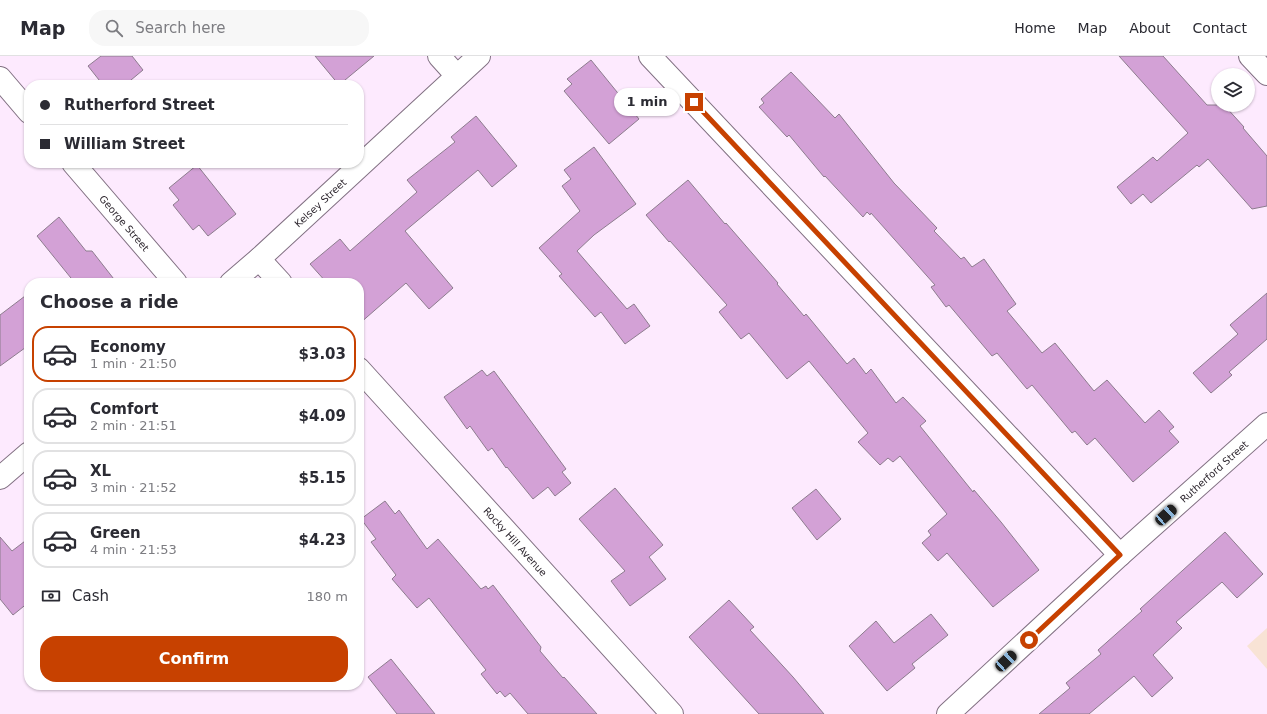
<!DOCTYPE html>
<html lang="en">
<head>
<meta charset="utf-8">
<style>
	body { margin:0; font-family:"DejaVu Sans",sans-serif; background:#f7f7f7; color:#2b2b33; height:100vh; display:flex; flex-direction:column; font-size:15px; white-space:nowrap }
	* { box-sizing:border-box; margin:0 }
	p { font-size:13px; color:#7c7c81 }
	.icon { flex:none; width:22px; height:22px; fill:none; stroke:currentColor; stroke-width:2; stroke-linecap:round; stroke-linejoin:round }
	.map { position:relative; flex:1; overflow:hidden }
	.details { position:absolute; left:24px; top:222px; width:340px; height:412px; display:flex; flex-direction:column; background:#fff; border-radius:16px; box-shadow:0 1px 3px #0004 }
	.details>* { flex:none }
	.top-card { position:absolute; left:24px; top:24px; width:340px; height:88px; border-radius:16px; box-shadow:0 1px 3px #0004; display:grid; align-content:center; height:88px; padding:0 16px; background:#fff }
	.fabs { position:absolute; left:1211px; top:12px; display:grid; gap:8px }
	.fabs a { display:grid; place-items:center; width:44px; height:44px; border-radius:50%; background:#fff; box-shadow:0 1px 3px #0004; font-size:20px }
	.end { position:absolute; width:18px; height:18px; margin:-9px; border:5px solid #c74100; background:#fff; box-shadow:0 0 0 2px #fff }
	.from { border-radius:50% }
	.bubble { position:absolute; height:28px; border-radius:14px; background:#fff; box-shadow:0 1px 3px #0004; font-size:13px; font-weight:700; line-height:28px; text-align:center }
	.car { position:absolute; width:12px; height:24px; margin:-12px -6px; border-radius:5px; box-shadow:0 0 3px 1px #0007; background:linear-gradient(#222 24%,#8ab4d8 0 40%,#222 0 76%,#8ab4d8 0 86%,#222 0) }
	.top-card b { display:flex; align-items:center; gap:14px; height:38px; font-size:15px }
	.top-card b+b { border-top:1px solid #e1e1e2 }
	.top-card i { width:10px; height:10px; background:#2b2b33 }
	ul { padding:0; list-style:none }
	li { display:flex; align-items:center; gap:12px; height:56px; margin:0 8px 6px; padding:0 8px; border:2px solid #e1e1e2; border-radius:16px }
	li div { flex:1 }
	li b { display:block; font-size:15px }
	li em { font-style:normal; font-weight:700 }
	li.current { border-color:#c74100 }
	li>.icon { width:36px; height:36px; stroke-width:1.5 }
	h2 { padding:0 16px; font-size:18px; line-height:48px }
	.pay { display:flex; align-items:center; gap:10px; height:44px; padding:0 16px; font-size:15px }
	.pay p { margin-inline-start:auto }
	.action { display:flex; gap:8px; margin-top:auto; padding:8px 16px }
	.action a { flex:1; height:46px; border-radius:16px; background:#c74100; color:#fff; font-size:16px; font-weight:700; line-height:46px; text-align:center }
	header { display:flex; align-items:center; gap:24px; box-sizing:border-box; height:56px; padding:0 20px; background:#fff; border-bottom:1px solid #e1e1e2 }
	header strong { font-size:19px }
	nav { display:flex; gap:22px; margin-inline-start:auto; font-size:14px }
	.search { width:280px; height:36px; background:#f7f7f7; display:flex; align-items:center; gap:10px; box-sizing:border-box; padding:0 14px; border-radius:16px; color:#7c7c81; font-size:15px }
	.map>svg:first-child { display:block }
	.education { fill:#f8e3d5 }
	.building { fill:#d3a1d6; stroke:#8d7c8e }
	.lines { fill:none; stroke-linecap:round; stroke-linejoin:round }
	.minor-casing { stroke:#827183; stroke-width:24 }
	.minor { stroke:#fff; stroke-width:22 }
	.route { stroke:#c74100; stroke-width:5 }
	.labels { text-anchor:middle; stroke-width:3; stroke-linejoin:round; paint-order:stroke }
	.street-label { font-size:10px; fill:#2e272f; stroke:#fefefe }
</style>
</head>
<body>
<header>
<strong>Map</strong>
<div class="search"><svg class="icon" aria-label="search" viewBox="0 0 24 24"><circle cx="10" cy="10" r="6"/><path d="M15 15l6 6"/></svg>Search here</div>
<nav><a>Home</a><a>Map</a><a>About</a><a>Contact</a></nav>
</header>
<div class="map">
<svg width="1267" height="658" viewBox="0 0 1267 658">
	<rect width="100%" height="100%" fill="#fdeafe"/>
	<path class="education" d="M 1267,572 L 1267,613 L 1247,590 Z"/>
	<path class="building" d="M 101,0 L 132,0 L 143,14 L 125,29 L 103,29 L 88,10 Z
		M 315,0 L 374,0 L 339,29 Z
		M 1119,0 L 1163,0 L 1207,49 L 1224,49 L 1244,71 L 1243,72 L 1267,100 L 1267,150 L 1252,153 L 1208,103 L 1199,111 L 1197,109 L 1151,147 L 1143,138 L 1131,148 L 1117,131 L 1153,101 L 1157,105 L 1188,77 Z
		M 591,4 L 639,63 L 609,88 L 564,35 L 572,28 L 567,23 Z
		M 791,16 L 835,62 L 839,58 L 894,127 L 937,172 L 934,175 L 961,203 L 964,201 L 972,211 L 984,203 L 1016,248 L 1007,255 L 1042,297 L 1055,287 L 1094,335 L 1107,324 L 1145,367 L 1159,354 L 1174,371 L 1169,375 L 1179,386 L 1133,426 L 1095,382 L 1087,389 L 1075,375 L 1072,377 L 1032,329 L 1027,333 L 997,297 L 992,300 L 949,249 L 946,251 L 931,231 L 935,229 L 871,157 L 870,159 L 867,156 L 863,161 L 825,120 L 824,121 L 789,79 L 787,81 L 759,51 L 764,47 L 761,43 Z
		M 476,60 L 517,110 L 492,131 L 478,114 L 405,175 L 453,232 L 429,253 L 406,227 L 359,268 L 359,227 L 327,227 L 310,208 L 340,183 L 350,195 L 417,136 L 407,124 L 455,86 L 451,81 Z
		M 594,91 L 636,148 L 594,179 L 577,195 L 627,253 L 634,248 L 650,270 L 625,288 L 601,256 L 595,261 L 559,220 L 562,218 L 539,192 L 580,155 L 562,130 L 571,123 L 564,114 Z
		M 197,109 L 236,158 L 208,180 L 199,169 L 193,174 L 173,149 L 179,144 L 169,132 Z
		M 688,124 L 725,168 L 726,167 L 778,227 L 777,228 L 804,260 L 806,258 L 847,308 L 854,302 L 866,318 L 871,313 L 896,347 L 903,341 L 926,365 L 920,370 L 973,436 L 974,434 L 1001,466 L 1039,514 L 993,551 L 947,497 L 938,505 L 922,487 L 931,479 L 928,475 L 947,458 L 900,400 L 893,406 L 888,402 L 880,409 L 858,386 L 868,377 L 809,305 L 787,323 L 749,277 L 741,283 L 719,256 L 727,249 L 670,185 L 669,186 L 646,159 Z
		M 59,161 L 86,195 L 92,195 L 117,227 L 75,227 L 37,180 Z
		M 29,237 L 29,289 L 0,310 L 0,259 Z
		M 1267,237 L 1267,283 L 1229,316 L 1232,319 L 1211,337 L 1193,317 L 1238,278 L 1230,269 Z
		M 482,314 L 487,320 L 494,315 L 566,413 L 562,416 L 571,427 L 555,440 L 548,431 L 533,443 L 507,411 L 506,412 L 492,392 L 488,395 L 470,370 L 467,373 L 444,341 Z
		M 615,432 L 663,489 L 649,501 L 666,523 L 630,550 L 611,525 L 625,515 L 579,463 Z
		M 816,433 L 841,463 L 817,484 L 792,452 Z
		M 385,445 L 395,458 L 399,454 L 427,493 L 438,483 L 481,533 L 486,530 L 488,533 L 493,529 L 541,591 L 540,595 L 563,622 L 564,621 L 597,658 L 528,658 L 510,637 L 505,641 L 500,635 L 497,638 L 481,618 L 486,614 L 429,542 L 417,552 L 392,523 L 396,519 L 371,486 L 376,483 L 361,463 Z
		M 1225,476 L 1263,518 L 1237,542 L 1222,526 L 1176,566 L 1182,572 L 1153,599 L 1173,622 L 1152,641 L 1134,620 L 1089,658 L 1039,658 L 1070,632 L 1066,627 L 1101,598 L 1098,594 L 1142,555 L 1140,553 Z
		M 0,481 L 12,495 L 29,482 L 29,546 L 13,559 L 0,543 Z
		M 729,544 L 754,571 L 750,574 L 793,621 L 824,658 L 759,658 L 689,581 Z
		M 931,558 L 948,579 L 912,608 L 915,612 L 887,635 L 849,590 L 876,565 L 894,587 Z
		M 391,603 L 435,658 L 397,658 L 368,621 Z"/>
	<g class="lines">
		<g class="minor-casing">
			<g id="minor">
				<path d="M 439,0 L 457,20"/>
				<path d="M 650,0 L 1120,499"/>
				<path d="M 1250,0 L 1267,18"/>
				<path d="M 0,22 L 29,56"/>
				<path id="s1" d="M 73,107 L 176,227"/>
				<path d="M 259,203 L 281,227"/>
				<path id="s2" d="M 231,227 L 259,203 L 479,0"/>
				<path id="s3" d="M 359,313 L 672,658"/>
				<path d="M 0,422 L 29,397"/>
				<path id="s4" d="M 948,658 L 1120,499 L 1267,368"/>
			</g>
		</g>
		<use href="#minor" class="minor"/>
	</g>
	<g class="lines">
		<path class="route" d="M 694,46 L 1120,499 L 1029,584"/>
	</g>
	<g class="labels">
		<g class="street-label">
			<text dy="4" stroke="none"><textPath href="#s2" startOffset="120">Kelsey Street</textPath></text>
			<text dy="4" stroke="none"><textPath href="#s1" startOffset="79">George Street</textPath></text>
			<text dy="4" stroke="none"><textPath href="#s4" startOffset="360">Rutherford Street</textPath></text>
			<text dy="4" stroke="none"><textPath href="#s3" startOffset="233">Rocky Hill Avenue</textPath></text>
		</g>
	</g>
</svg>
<div class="fabs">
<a><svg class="icon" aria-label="layers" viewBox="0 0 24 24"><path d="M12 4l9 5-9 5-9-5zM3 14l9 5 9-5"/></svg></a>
</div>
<i class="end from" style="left:1029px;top:584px"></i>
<i class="end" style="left:694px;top:46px"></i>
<div class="bubble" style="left:614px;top:32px;width:66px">1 min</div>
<i class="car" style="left:1166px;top:459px;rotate:48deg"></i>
<i class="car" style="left:1006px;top:605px;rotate:47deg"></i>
<div class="top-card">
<b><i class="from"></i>Rutherford Street</b>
<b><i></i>William Street</b>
</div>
<section class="details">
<h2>Choose a ride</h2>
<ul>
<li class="current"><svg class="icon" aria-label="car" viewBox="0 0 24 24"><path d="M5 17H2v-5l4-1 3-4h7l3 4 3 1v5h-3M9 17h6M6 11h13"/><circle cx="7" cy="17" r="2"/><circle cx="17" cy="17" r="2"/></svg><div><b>Economy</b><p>1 min · 21:50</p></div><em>$3.03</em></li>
<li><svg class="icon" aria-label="car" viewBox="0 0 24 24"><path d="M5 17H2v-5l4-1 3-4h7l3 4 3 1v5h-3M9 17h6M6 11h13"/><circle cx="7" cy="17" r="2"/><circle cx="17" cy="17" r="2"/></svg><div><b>Comfort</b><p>2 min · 21:51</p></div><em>$4.09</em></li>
<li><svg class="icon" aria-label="car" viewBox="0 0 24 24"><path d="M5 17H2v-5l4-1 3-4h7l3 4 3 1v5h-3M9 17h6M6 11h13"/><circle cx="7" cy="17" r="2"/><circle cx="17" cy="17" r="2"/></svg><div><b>XL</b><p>3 min · 21:52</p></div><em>$5.15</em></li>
<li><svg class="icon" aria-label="car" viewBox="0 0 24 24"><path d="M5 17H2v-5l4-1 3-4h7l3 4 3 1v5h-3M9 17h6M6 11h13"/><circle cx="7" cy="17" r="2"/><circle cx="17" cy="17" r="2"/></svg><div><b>Green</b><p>4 min · 21:53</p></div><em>$4.23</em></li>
</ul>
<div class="pay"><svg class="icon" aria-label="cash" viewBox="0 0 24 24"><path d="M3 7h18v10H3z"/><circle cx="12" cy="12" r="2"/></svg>Cash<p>180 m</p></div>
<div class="action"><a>Confirm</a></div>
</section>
</div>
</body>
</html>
